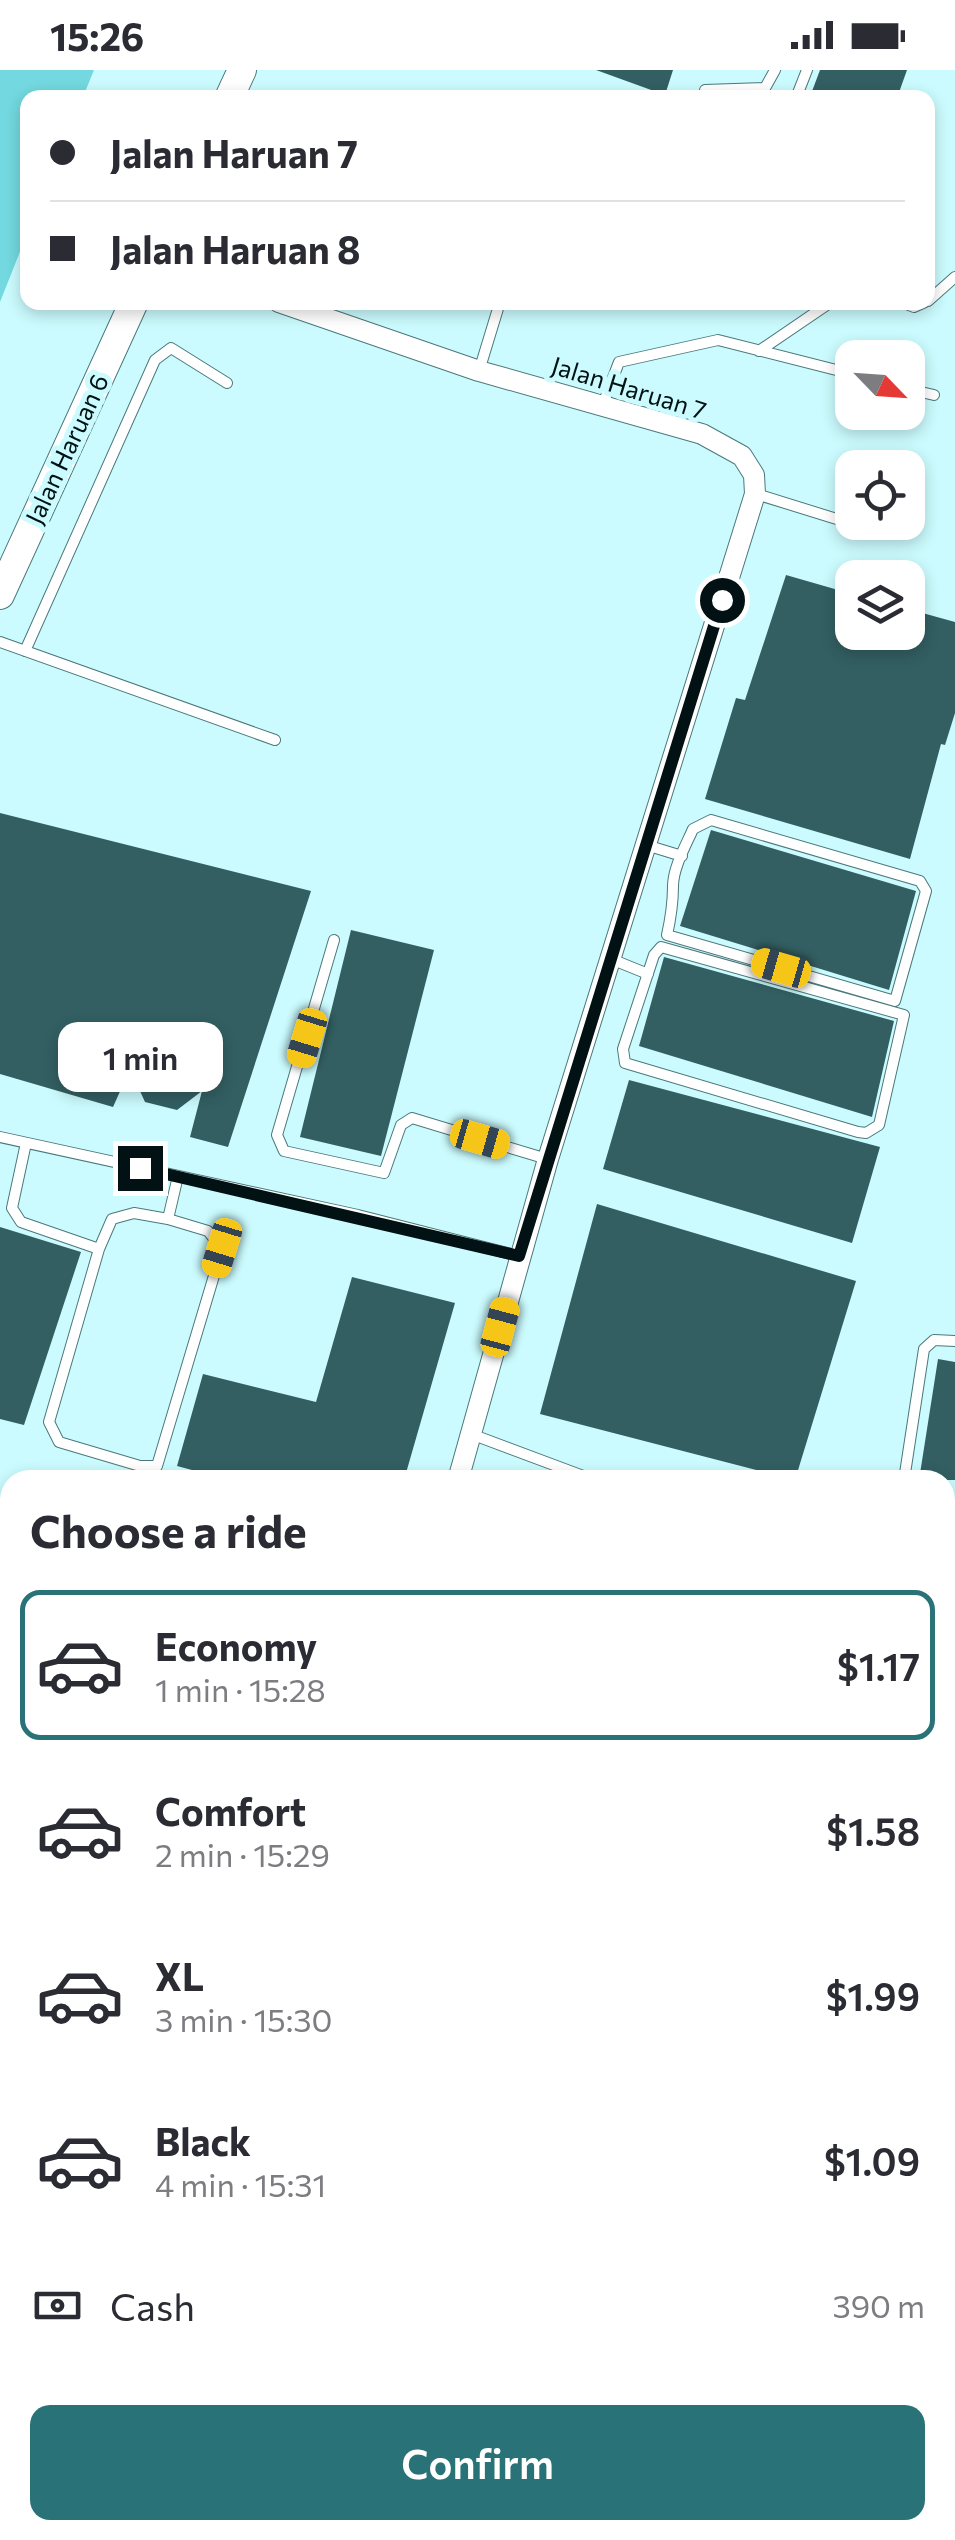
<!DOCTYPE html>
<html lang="en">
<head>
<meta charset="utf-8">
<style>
	body { margin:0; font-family:Commissioner,sans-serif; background:#f7f7f7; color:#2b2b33; height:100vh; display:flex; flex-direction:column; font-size:38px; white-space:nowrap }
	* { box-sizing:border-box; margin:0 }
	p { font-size:32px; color:#7c7c81 }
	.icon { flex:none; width:55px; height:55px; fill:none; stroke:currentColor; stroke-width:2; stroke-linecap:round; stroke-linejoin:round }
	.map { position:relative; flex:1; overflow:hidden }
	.details { position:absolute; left:0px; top:1400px; width:955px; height:1070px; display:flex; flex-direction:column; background:#fff; border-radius:30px 30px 0 0; box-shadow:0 5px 15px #0003 }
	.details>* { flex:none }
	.hud { position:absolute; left:20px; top:20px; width:915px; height:220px; border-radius:20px; box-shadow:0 5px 15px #0003; display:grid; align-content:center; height:220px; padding:0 30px; background:#fff }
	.needle { width:65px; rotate:115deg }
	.buttons { position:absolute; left:835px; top:270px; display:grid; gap:20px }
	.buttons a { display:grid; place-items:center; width:90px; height:90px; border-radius:20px; background:#fff; box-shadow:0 5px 15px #0003; font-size:50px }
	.end { position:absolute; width:45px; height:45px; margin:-22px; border:12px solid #021113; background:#fff; box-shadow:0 0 0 5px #fff }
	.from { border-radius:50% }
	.bubble { position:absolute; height:70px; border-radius:20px; background:#fff; box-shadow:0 5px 15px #0003; font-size:32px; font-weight:600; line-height:70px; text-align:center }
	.car { position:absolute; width:30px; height:60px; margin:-30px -15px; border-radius:12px; box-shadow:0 0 8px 2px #0007; background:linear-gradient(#f5c518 24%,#345 0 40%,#f5c518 0 76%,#345 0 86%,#f5c518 0) }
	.hud b { display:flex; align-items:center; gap:35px; height:95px; font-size:38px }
	.hud b+b { border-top:2px solid #e1e1e2 }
	.hud i { width:25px; height:25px; background:#2b2b33 }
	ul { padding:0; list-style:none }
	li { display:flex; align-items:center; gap:30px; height:150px; margin:0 20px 15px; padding:0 10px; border:5px solid transparent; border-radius:20px }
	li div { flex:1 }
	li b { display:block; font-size:38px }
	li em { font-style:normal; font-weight:600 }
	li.current { border-color:#297378 }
	li>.icon { width:90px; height:90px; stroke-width:1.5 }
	h2 { padding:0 30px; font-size:45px; line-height:120px }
	.pay { display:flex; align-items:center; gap:25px; height:110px; padding:0 30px; font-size:38px }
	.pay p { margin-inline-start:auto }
	.primary-button { display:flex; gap:20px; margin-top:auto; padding:20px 30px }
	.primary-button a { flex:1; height:115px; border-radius:20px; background:#297378; color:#fff; font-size:40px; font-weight:600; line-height:115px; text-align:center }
	.status { display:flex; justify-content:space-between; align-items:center; height:70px; padding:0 50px; background:#fff; direction:ltr }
	.status svg { height:28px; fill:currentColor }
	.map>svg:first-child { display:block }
	.green { fill:#73d8df }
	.building { fill:#335f62 }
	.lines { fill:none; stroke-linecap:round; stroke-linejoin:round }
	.service-casing { stroke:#4b787b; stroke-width:12 }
	.minor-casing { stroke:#4b787b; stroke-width:22 }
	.tertiary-casing { stroke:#4b787b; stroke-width:30 }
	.secondary-casing { stroke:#4b787b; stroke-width:32 }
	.primary-casing { stroke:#4b787b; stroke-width:35 }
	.motorway-casing { stroke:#4b787b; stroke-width:42 }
	.service { stroke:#fff; stroke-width:10 }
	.minor { stroke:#fff; stroke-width:20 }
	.tertiary { stroke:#fff; stroke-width:28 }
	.secondary { stroke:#fff; stroke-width:30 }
	.primary { stroke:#fff; stroke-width:32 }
	.motorway { stroke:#fff; stroke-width:40 }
	.route { stroke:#021113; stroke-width:12 }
	.labels { text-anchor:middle; stroke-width:10; stroke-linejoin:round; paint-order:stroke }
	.street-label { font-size:25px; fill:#021113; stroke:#cbfbfe }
</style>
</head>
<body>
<div class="status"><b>15:26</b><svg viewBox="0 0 49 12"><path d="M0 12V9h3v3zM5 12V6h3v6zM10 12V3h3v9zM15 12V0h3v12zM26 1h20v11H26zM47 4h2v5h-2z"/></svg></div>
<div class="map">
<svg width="955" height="2470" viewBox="0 0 955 2470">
	<rect width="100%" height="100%" fill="#cbfbfe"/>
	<path class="green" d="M 0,0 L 94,0 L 83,27 L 28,28 L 27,164 L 0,232 Z"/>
	<path class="building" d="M 596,0 L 673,0 L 665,25 Z
		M 820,0 L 907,0 L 897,28 L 811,24 Z
		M 786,505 L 852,524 L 852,562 L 908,562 L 908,539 L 955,552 L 955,643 L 945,675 L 941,674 L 910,789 L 705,729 L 736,628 L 745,630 Z
		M 0,743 L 311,821 L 228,1077 L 190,1067 L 202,1021 L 177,1040 L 145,1032 L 140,1021 L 122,1017 L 113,1037 L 0,1004 Z
		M 711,760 L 916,821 L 889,920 L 680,856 Z
		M 351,860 L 434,880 L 381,1086 L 300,1067 Z
		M 664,887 L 894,951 L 872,1047 L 639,976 Z
		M 629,1010 L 880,1077 L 852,1173 L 603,1099 Z
		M 597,1134 L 856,1211 L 795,1410 L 540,1344 Z
		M 0,1157 L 81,1182 L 24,1355 L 0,1349 Z
		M 352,1207 L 455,1233 L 404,1410 L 229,1410 L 177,1396 L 203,1304 L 316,1332 Z
		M 938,1289 L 955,1292 L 955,1410 L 919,1410 Z"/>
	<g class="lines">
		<g class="service-casing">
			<path id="service" d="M 705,20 L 765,18 L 775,0
				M 796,28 L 807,0
				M 928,231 L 955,207
				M 901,232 L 914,237 L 925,232
				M 759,281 L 831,232
				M 479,301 L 500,232
				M 908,319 L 934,325
				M 603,334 L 619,292 L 718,270 L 852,304
				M 756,424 L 869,459
				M 0,572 L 275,670
				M 25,581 L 155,290 L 171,278 L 227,313
				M 711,750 L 920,811 L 926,821 L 895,931 L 667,865 C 671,847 673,833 673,816 C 673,798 686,775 693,759 Z
				M 646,775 L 682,786
				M 334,870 L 277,1065 L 284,1081 L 384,1103 L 401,1055 L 412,1048 L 547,1089
				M 661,877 L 904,945 L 879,1055 L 866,1063 L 858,1062 L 625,993 L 623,979 L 654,885 Z
				M 611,889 L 648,904
				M 0,1067 L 358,1145 L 519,1186
				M 26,1073 L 12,1138 L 21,1152 L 99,1179 L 49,1352 L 59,1372 L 140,1396 L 157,1396 L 222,1179 L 208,1161 L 168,1149 L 178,1106
				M 99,1179 L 112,1149 L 134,1143 L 168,1149
				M 471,1364 L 594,1410
				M 904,1410 L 924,1279 L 934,1270 L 955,1271
				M 945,1635 L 955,1637
				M 945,1746 L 955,1741
				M 945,1785 L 955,1787"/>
		</g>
		<g class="minor-casing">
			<path id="minor" d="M 279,232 L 479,301 L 702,364 L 742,386 L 754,405 L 755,424 L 548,1089 L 458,1410
				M 0,1984 L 10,1986"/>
		</g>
		<g class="tertiary-casing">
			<path id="tertiary" d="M 229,28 L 242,0
				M 0,525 L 134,232"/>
		</g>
		<g class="secondary-casing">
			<path id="secondary" d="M 0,1681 L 10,1683
				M 945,1846 L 955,1847"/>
		</g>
		<g class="primary-casing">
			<path id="primary" d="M 945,2380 L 955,2381
				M 945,2411 L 955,2413
				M 0,2413 L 10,2413
				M 0,2440 L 10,2438
				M 4,2470 L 41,2460"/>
		</g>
		<g class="motorway-casing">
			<path id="motorway" d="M 0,1774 L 10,1776
				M 0,1823 L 10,1825
				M 945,1963 L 955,1964
				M 945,2010 L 955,2012"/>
		</g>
		<use href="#service" class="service"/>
		<use href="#minor" class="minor"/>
		<use href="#tertiary" class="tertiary"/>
		<use href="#secondary" class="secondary"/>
		<use href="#primary" class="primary"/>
		<use href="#motorway" class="motorway"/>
	</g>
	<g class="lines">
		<path class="route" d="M 140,1098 L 519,1186 L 722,530"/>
	</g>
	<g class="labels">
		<g class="street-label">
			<text transform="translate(629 318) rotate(17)" y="9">Jalan Haruan 7</text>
			<text transform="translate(67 379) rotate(-65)" y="9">Jalan Haruan 6</text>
		</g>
	</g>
</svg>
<div class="buttons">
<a><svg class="needle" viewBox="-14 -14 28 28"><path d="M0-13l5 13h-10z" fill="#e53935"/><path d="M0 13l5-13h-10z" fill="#7c7c81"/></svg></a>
<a><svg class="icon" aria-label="locate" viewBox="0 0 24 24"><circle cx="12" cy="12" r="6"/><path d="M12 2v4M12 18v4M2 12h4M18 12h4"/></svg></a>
<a><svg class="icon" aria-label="layers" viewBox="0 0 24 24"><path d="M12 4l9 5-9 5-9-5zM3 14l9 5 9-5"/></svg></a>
</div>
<i class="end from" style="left:722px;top:530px"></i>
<i class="end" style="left:140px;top:1098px"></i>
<div class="bubble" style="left:58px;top:952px;width:165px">1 min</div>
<i class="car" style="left:781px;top:898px;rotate:286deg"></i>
<i class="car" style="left:307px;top:968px;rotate:197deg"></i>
<i class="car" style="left:480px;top:1069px;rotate:106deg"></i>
<i class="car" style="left:222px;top:1178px;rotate:197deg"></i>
<i class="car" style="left:500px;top:1257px;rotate:15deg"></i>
<div class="hud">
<b><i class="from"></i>Jalan Haruan 7</b>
<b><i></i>Jalan Haruan 8</b>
</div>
<section class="details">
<h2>Choose a ride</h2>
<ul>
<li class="current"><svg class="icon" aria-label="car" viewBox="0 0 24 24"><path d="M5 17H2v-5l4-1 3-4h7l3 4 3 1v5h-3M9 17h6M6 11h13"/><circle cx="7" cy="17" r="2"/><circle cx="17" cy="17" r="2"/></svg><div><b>Economy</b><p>1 min · 15:28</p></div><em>$1.17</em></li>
<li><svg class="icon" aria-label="car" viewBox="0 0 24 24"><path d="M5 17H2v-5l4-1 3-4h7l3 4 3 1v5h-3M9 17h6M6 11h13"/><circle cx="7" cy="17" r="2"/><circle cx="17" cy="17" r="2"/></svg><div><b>Comfort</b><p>2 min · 15:29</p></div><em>$1.58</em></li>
<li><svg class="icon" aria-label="car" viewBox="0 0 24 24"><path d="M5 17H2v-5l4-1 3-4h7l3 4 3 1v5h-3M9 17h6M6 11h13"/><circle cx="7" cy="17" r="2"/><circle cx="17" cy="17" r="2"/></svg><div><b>XL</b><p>3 min · 15:30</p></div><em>$1.99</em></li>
<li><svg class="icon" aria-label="car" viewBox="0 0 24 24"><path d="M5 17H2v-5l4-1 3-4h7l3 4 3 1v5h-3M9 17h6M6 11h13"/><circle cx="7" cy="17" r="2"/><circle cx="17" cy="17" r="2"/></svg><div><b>Black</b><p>4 min · 15:31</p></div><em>$1.09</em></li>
</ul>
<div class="pay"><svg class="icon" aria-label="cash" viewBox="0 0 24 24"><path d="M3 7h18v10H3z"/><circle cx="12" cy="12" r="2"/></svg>Cash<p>390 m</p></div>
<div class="primary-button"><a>Confirm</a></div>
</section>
</div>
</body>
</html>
